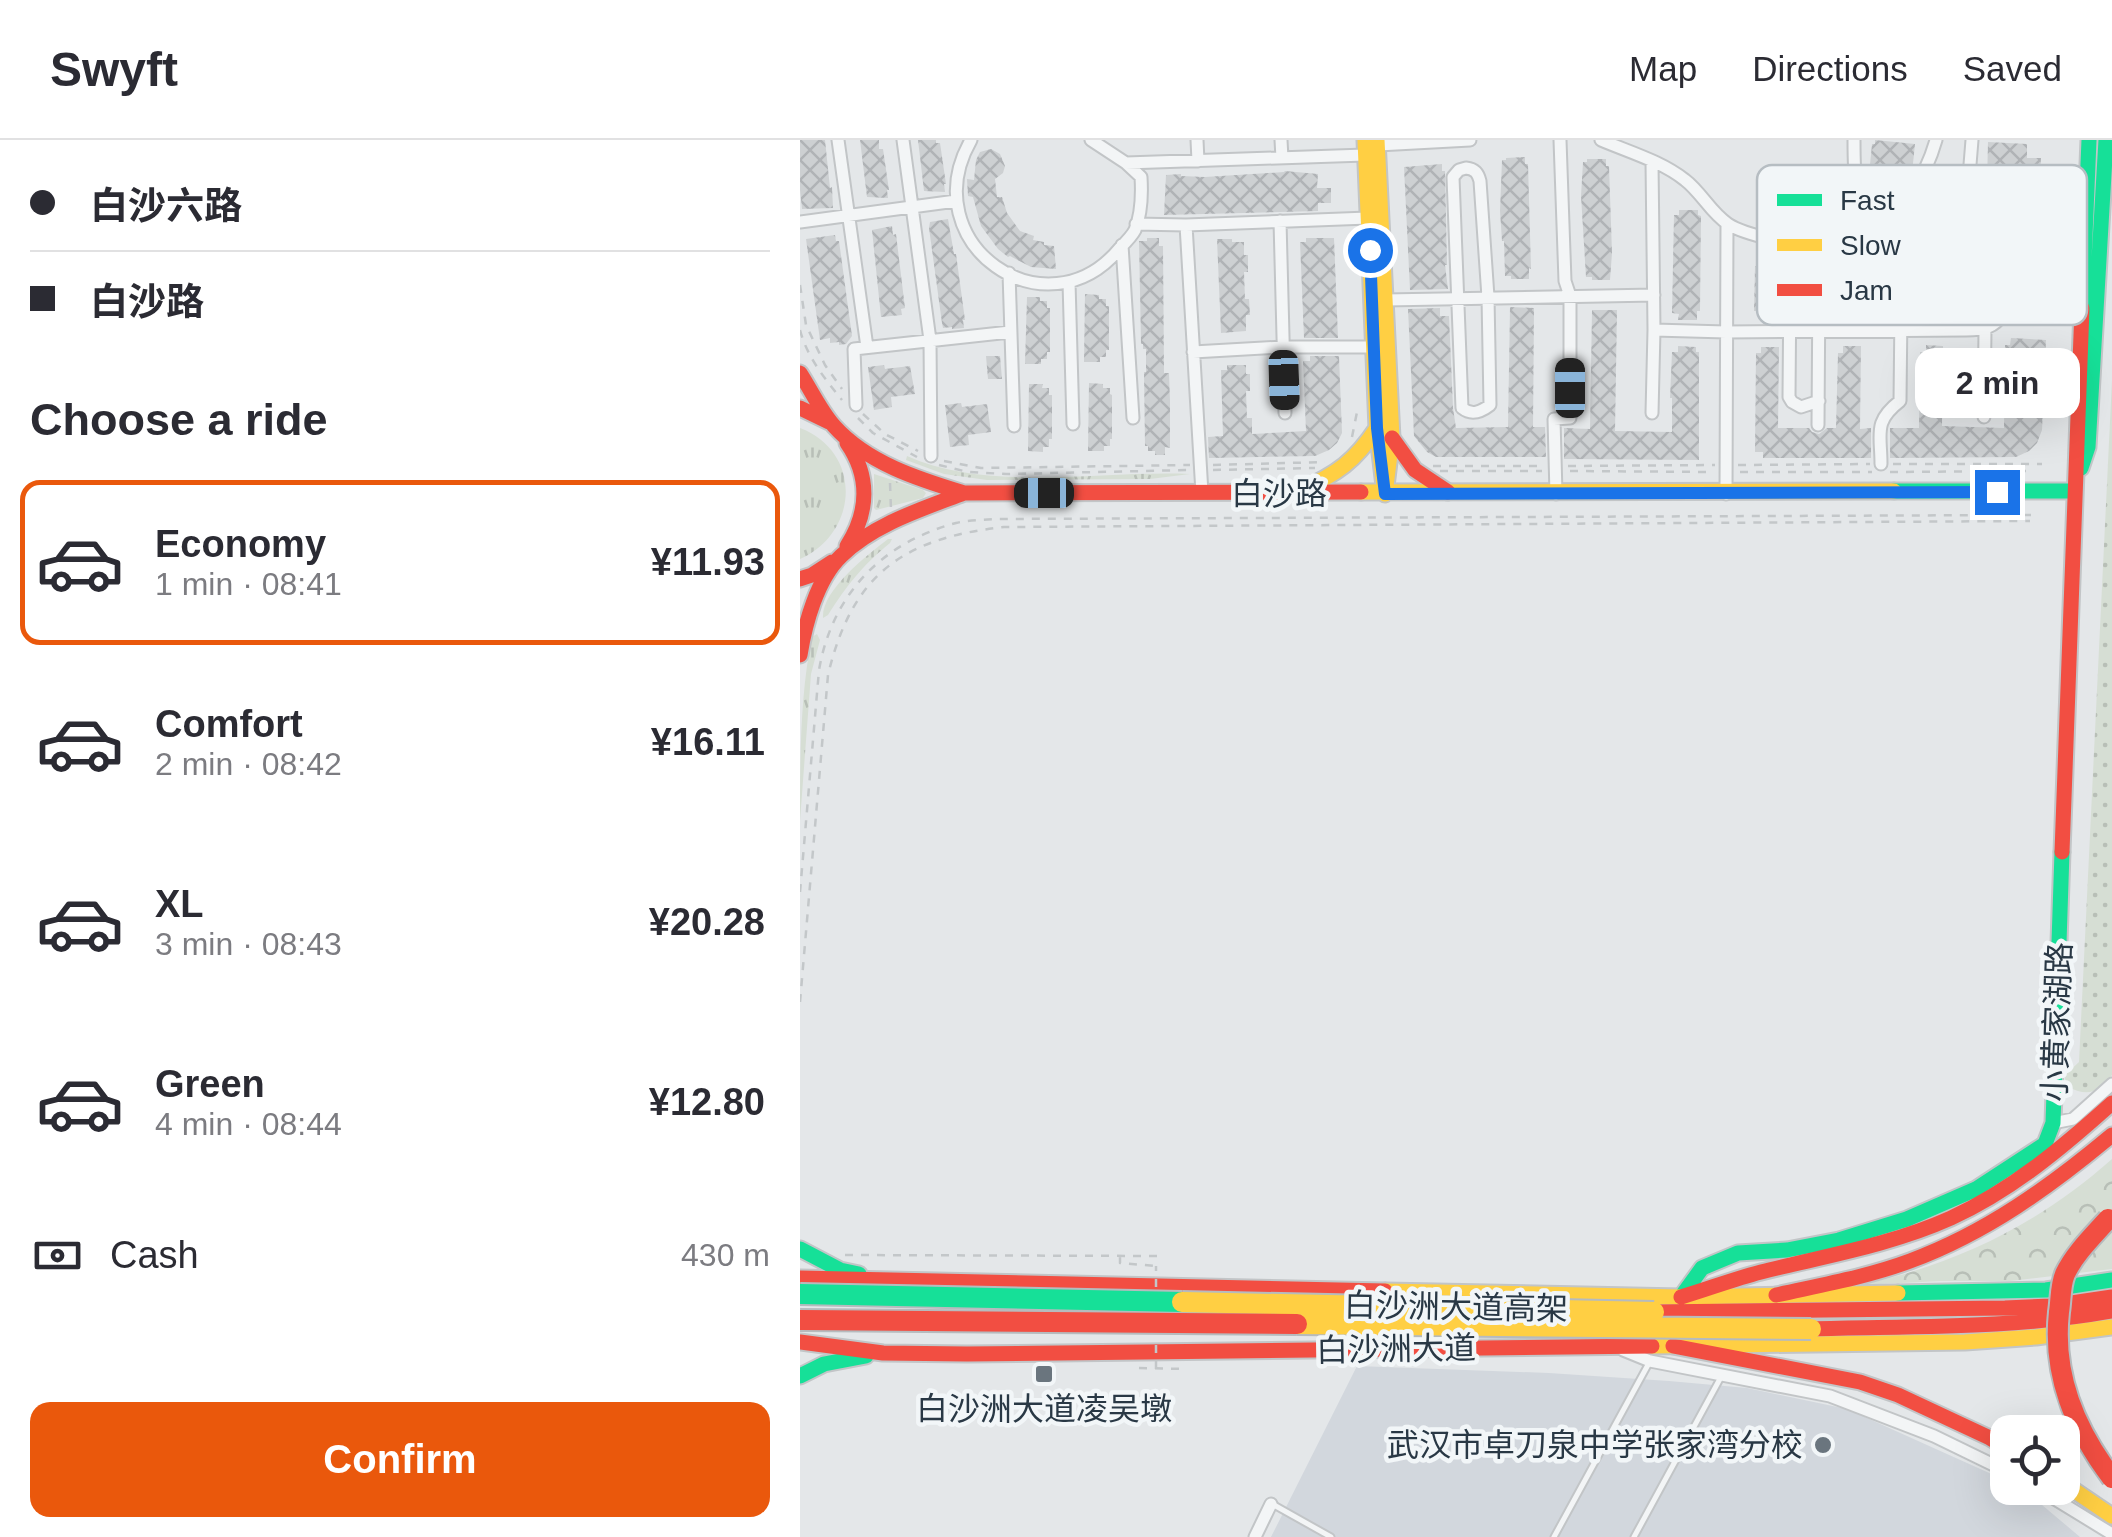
<!DOCTYPE html>
<html lang="en">
<head>
<meta charset="utf-8">
<style>
	body { margin:0; font-family:Arial,"Noto Sans SC",sans-serif; background:#f7f7f7; color:#2b2b33; height:100vh; display:flex; flex-direction:column; font-size:38px; white-space:nowrap }
	* { box-sizing:border-box; margin:0 }
	p { font-size:32px; color:#7c7c81 }
	.icon { flex:none; width:55px; height:55px; fill:none; stroke:currentColor; stroke-width:2; stroke-linecap:round; stroke-linejoin:round }
	.map { position:relative; flex:1; overflow:hidden }
	.panel { display:flex; flex-direction:column; background:#fff; width:800px }
	.panel>* { flex:none }
	.top-card { display:grid; align-content:center; height:220px; padding:0 30px; background:#fff }
	.tools { position:absolute; left:1190px; top:1275px; display:grid; gap:20px }
	.tools a { display:grid; place-items:center; width:90px; height:90px; border-radius:20px; background:#fff; box-shadow:0 10px 40px #0002; font-size:50px }
	.end { position:absolute; width:45px; height:45px; margin:-22px; border:12px solid #1a73e8; background:#fff; box-shadow:0 0 0 5px #fff }
	.from { border-radius:50% }
	.bubble { position:absolute; height:70px; border-radius:20px; background:#fff; box-shadow:0 10px 40px #0002; font-size:32px; font-weight:600; line-height:70px; text-align:center }
	.car { position:absolute; width:30px; height:60px; margin:-30px -15px; border-radius:12px; box-shadow:0 0 8px 2px #0007; background:linear-gradient(#222 24%,#8ab4d8 0 40%,#222 0 76%,#8ab4d8 0 86%,#222 0) }
	.top-card b { display:flex; align-items:center; gap:35px; height:95px; font-size:38px }
	.top-card b+b { border-top:2px solid #e1e1e2 }
	.top-card i { width:25px; height:25px; background:#2b2b33 }
	ul { padding:0; list-style:none }
	li { display:flex; align-items:center; gap:30px; height:165px; margin:0 20px 15px; padding:0 10px; border:5px solid transparent; border-radius:20px }
	li div { flex:1 }
	li b { display:block; font-size:38px }
	li em { font-style:normal; font-weight:600 }
	li.on { border-color:#ea580c }
	li>.icon { width:90px; height:90px; stroke-width:1.5 }
	h2 { padding:0 30px; font-size:45px; line-height:120px }
	.pay { display:flex; align-items:center; gap:25px; height:110px; padding:0 30px; font-size:38px }
	.pay p { margin-inline-start:auto }
	.button { display:flex; gap:20px; margin-top:auto; padding:20px 30px }
	.button a { flex:1; height:115px; border-radius:20px; background:#ea580c; color:#fff; font-size:40px; font-weight:600; line-height:115px; text-align:center }
	header { display:flex; align-items:center; gap:60px; box-sizing:border-box; height:140px; padding:0 50px; background:#fff; border-bottom:2px solid #e1e1e2 }
	header strong { font-size:48px }
	nav { display:flex; gap:55px; margin-inline-start:auto; font-size:35px }
	main { display:flex; flex:1; min-height:0 }
	.map>svg:first-child { display:block }
	.built { fill:#d2d7dd }
	.grass { fill:url(#grass-tufts) }
	.forest { fill:url(#forest-crowns) }
	.park { fill:url(#park-dots) }
	.building { fill:url(#building-cross-hatch) }
	.lines { fill:none; stroke-linecap:round; stroke-linejoin:round }
	.lane-casing { stroke:#c2c5c7; stroke-width:9 }
	.street-casing { stroke:#c2c5c7; stroke-width:15 }
	.fast-casing { stroke:#c2c5c7; stroke-width:19 }
	.slow-casing { stroke:#c2c5c7; stroke-width:19 }
	.jam-casing { stroke:#c2c5c7; stroke-width:19 }
	.path { stroke:#c3c7c9; stroke-width:2.5; stroke-dasharray:8 8; stroke-linecap:butt }
	.lane { stroke:#f3f5f6; stroke-width:5 }
	.street { stroke:#f3f5f6; stroke-width:11 }
	.fast { stroke:#16e098; stroke-width:15 }
	.slow { stroke:#ffcf43; stroke-width:15 }
	.jam { stroke:#f24e42; stroke-width:15 }
	.fast-bridge-casing { stroke:#b6bbbe; stroke-width:24; stroke-linecap:butt }
	.slow-bridge-casing { stroke:#b6bbbe; stroke-width:24; stroke-linecap:butt }
	.jam-bridge-casing { stroke:#b6bbbe; stroke-width:24; stroke-linecap:butt }
	.path-bridge { stroke:#c3c7c9; stroke-width:2.5; stroke-dasharray:8 8; stroke-linecap:butt }
	.fast-bridge { stroke:#16e098; stroke-width:20 }
	.slow-bridge { stroke:#ffcf43; stroke-width:20 }
	.jam-bridge { stroke:#f24e42; stroke-width:20 }
	.route { stroke:#1a73e8; stroke-width:12 }
	.poi-dot { fill:#6a757e; stroke:#f2f6f8; stroke-width:4 }
	.labels { text-anchor:middle; stroke-width:9; stroke-linejoin:round; paint-order:stroke }
	.street-label { font-size:32px; fill:#293845; stroke:#f2f6f8 }
	.poi-label { font-size:32px; fill:#293845; stroke:#f2f6f8 }
	.key { fill:#f2f6f8; stroke:#b6bdc2; stroke-width:2.5 }
	.key-label { font-size:28px; fill:#293845 }
</style>
</head>
<body>
<header>
<strong>Swyft</strong>
<nav><a>Map</a><a>Directions</a><a>Saved</a></nav>
</header>
<main>
<section class="panel">
<div class="top-card">
<b><i class="from"></i>白沙六路</b>
<b><i></i>白沙路</b>
</div>
<h2>Choose a ride</h2>
<ul>
<li class="on"><svg class="icon" aria-label="car" viewBox="0 0 24 24"><path d="M5 17H2v-5l4-1 3-4h7l3 4 3 1v5h-3M9 17h6M6 11h13"/><circle cx="7" cy="17" r="2"/><circle cx="17" cy="17" r="2"/></svg><div><b>Economy</b><p>1 min · 08:41</p></div><em>¥11.93</em></li>
<li><svg class="icon" aria-label="car" viewBox="0 0 24 24"><path d="M5 17H2v-5l4-1 3-4h7l3 4 3 1v5h-3M9 17h6M6 11h13"/><circle cx="7" cy="17" r="2"/><circle cx="17" cy="17" r="2"/></svg><div><b>Comfort</b><p>2 min · 08:42</p></div><em>¥16.11</em></li>
<li><svg class="icon" aria-label="car" viewBox="0 0 24 24"><path d="M5 17H2v-5l4-1 3-4h7l3 4 3 1v5h-3M9 17h6M6 11h13"/><circle cx="7" cy="17" r="2"/><circle cx="17" cy="17" r="2"/></svg><div><b>XL</b><p>3 min · 08:43</p></div><em>¥20.28</em></li>
<li><svg class="icon" aria-label="car" viewBox="0 0 24 24"><path d="M5 17H2v-5l4-1 3-4h7l3 4 3 1v5h-3M9 17h6M6 11h13"/><circle cx="7" cy="17" r="2"/><circle cx="17" cy="17" r="2"/></svg><div><b>Green</b><p>4 min · 08:44</p></div><em>¥12.80</em></li>
</ul>
<div class="pay"><svg class="icon" aria-label="cash" viewBox="0 0 24 24"><path d="M3 7h18v10H3z"/><circle cx="12" cy="12" r="2"/></svg>Cash<p>430 m</p></div>
<div class="button"><a>Confirm</a></div>
</section>
<div class="map">
<svg width="1312" height="1397" viewBox="0 0 1312 1397">
	<defs>
		<pattern id="grass-tufts" width="24" height="20" patternUnits="userSpaceOnUse" patternTransform="scale(2.5)"><rect width="24" height="20" fill="#d6ded4"/><path d="M3 7l-1-3M5 7V3M7 7l1-3M15 17l-1-3M17 17v-4M19 17l1-3" fill="none" stroke="#b8bfb7"/></pattern>
		<pattern id="forest-crowns" width="20" height="18" patternUnits="userSpaceOnUse" patternTransform="scale(2.5)"><rect width="20" height="18" fill="#d6ded4"/><path d="M2 6a3 3 0 1 1 6 0M12 15a3 3 0 1 1 6 0" fill="none" stroke="#b8bfb7"/></pattern>
		<pattern id="park-dots" width="8" height="8" patternUnits="userSpaceOnUse" patternTransform="scale(2.5)"><rect width="8" height="8" fill="#d6ded4"/><path d="M2 2h.1M6 6h.1" fill="none" stroke="#b8bfb7" stroke-width="1.8" stroke-linecap="round"/></pattern>
		<pattern id="building-cross-hatch" width="8" height="8" patternUnits="userSpaceOnUse" patternTransform="scale(2.5)"><rect width="8" height="8" fill="#cdd0d2"/><path d="M0 0l8 8M0 8l8-8" fill="none" stroke="#b0b3b6"/></pattern>
	</defs>
	<rect width="100%" height="100%" fill="#e4e7e9"/>
	<path class="built" d="M 557,1226 L 749,1233 L 869,1241 L 947,1248 L 1047,1269 L 1207,1341 L 1208,1348 L 1222,1348 L 1280,1397 L 471,1397 Z"/>
	<path class="grass" d="M 0,288 C 63,312 59,393 0,419 Z
		M 107,316 C 190,353 301,330 390,334 L 350,339 L 187,340 L 144,334 L 106,320 Z
		M 74,334 L 123,350 L 126,353 L 123,358 L 76,370 L 74,368 Z
		M 88,399 L 92,399 L 90,403 C 62,426 47,445 28,475 L 23,478 C 21,451 67,415 88,399 Z
		M 17,494 L 20,500 L 11,534 L 0,681 C 0,622 0,554 12,497 Z"/>
	<path class="forest" d="M 1312,1019 L 1312,1129 L 1210,1141 L 1141,1141 L 1061,1145 C 1157,1124 1239,1084 1312,1019 Z"/>
	<path class="park" d="M 1312,240 L 1312,935 C 1298,953 1288,957 1268,947 L 1264,936 L 1279,922 Z"/>
	<path class="building" d="M 0,0 L 25,0 L 30,48 L 32,47 L 33,68 L 2,69 L 0,50 Z
		M 60,0 L 79,0 L 79,9 L 83,9 L 89,50 L 87,50 L 88,58 L 67,57 Z
		M 118,0 L 136,0 L 136,3 L 140,3 L 146,44 L 144,44 L 145,52 L 124,51 Z
		M 1075,0 L 1115,4 L 1112,33 L 1089,31 L 1088,36 L 1073,35 L 1074,25 L 1070,25 L 1072,4 L 1075,4 Z
		M 1188,2 L 1227,4 L 1227,18 L 1241,18 L 1240,33 L 1227,32 L 1227,41 L 1225,43 L 1187,43 Z
		M 191,9 L 200,14 L 205,26 L 203,33 L 195,39 L 197,57 L 202,57 L 207,73 L 220,91 L 234,96 L 233,100 L 244,102 L 244,105 L 254,106 L 256,129 L 231,127 L 210,116 L 208,117 L 198,109 L 181,86 L 173,57 L 168,56 L 167,39 L 174,40 L 176,20 L 180,12 Z
		M 725,17 L 725,24 L 728,24 L 731,129 L 729,128 L 729,139 L 711,139 L 711,136 L 705,136 L 704,101 L 702,101 L 700,71 L 702,20 L 706,20 L 706,18 Z
		M 787,19 L 806,19 L 806,26 L 809,26 L 812,113 L 810,140 L 792,140 L 792,137 L 786,137 L 781,56 L 783,22 L 787,22 Z
		M 642,24 L 642,31 L 645,31 L 647,125 L 645,125 L 648,149 L 610,150 L 604,27 Z
		M 485,31 L 518,34 L 517,48 L 531,48 L 531,63 L 518,63 L 518,71 L 364,75 L 366,35 L 381,34 L 381,36 L 405,37 L 484,32 Z
		M 879,70 L 898,70 L 898,75 L 901,76 L 900,171 L 897,171 L 897,180 L 878,180 L 879,174 L 872,173 L 874,75 L 879,75 Z
		M 148,79 L 154,114 L 156,114 L 165,180 L 163,180 L 164,188 L 152,189 L 152,187 L 143,188 L 142,183 L 129,88 L 130,82 Z
		M 92,86 L 93,95 L 96,94 L 105,168 L 101,169 L 102,175 L 81,177 L 72,90 Z
		M 35,95 L 36,101 L 39,101 L 52,196 L 46,204 L 39,205 L 39,202 L 30,203 L 30,198 L 20,200 L 6,99 Z
		M 347,98 L 359,98 L 359,106 L 363,106 L 364,233 L 369,233 L 370,261 L 370,308 L 365,307 L 365,315 L 355,315 L 355,311 L 348,311 L 348,306 L 345,306 L 344,232 L 346,232 L 346,209 L 343,209 L 343,204 L 341,204 L 339,101 L 347,101 Z
		M 506,98 L 534,98 L 538,198 L 504,198 L 500,102 L 506,102 Z
		M 417,99 L 432,99 L 432,102 L 444,102 L 444,115 L 448,115 L 448,132 L 444,132 L 445,159 L 449,159 L 450,175 L 446,175 L 446,191 L 421,193 Z
		M 967,118 L 979,118 L 980,178 L 967,178 L 967,175 L 957,175 L 957,171 L 954,171 L 955,126 L 957,126 L 957,122 L 967,122 Z
		M 285,154 L 299,155 L 299,159 L 306,159 L 306,166 L 309,166 L 309,210 L 306,210 L 306,217 L 300,217 L 300,222 L 284,222 Z
		M 227,157 L 240,157 L 240,161 L 247,161 L 247,168 L 250,168 L 250,212 L 247,212 L 247,219 L 241,219 L 241,224 L 225,224 Z
		M 710,167 L 734,168 L 733,287 L 745,287 L 746,317 L 636,317 L 627,312 L 614,296 L 608,169 L 640,168 L 640,176 L 649,176 L 653,268 L 656,288 L 708,287 Z
		M 792,170 L 817,170 L 815,291 L 872,292 L 872,258 L 870,258 L 872,212 L 878,212 L 878,206 L 896,207 L 896,212 L 899,212 L 899,320 L 764,319 L 764,288 L 790,289 Z
		M 1211,198 L 1246,200 L 1242,290 L 1237,303 L 1229,311 L 1216,317 L 1090,318 L 1090,288 L 1119,288 L 1120,212 L 1126,212 L 1126,205 L 1143,206 L 1142,286 L 1204,288 L 1205,205 L 1210,205 Z
		M 1043,206 L 1061,206 L 1060,289 L 1071,288 L 1071,318 L 963,318 L 963,312 L 955,312 L 956,213 L 961,213 L 961,207 L 979,207 L 978,288 L 1009,288 L 1012,292 L 1019,294 L 1027,288 L 1036,288 L 1038,213 L 1043,213 Z
		M 186,216 L 200,216 L 202,239 L 188,239 Z
		M 510,216 L 539,216 L 542,293 L 537,303 L 529,310 L 515,316 L 409,318 L 408,297 L 423,296 L 421,230 L 427,230 L 427,225 L 446,225 L 446,234 L 450,234 L 450,251 L 446,251 L 447,278 L 452,278 L 452,294 L 506,291 L 503,221 L 510,221 Z
		M 84,225 L 85,229 L 110,226 L 115,254 L 91,257 L 92,267 L 74,270 L 68,227 Z
		M 289,243 L 303,244 L 303,248 L 310,248 L 310,254 L 312,255 L 312,299 L 310,299 L 310,306 L 304,306 L 304,311 L 288,311 Z
		M 229,244 L 243,244 L 242,248 L 249,248 L 249,255 L 252,255 L 252,299 L 249,299 L 249,307 L 243,307 L 243,312 L 228,311 Z
		M 161,263 L 162,267 L 187,264 L 191,292 L 168,295 L 169,305 L 150,307 L 145,265 Z"/>
	<g class="lines">
		<g class="lane-casing">
			<path id="lane" d="M 474,1365 L 531,1397
				M 754,1397 L 849,1223
				M 834,1397 L 921,1237"/>
		</g>
		<g class="street-casing">
			<path id="street" d="M 38,0 L 67,207
				M 103,0 L 130,200 L 131,316
				M 171,0 C 112,103 246,198 320,108 C 325,103 332,96 335,90 C 341,75 342,53 341,37 L 326,23 L 291,0
				M 397,0 L 398,21
				M 481,0 L 482,18
				M 801,0 C 829,12 861,21 885,40 C 901,52 911,73 928,84 C 940,92 958,96 972,99 C 1051,118 1114,77 1136,0
				M 1054,0 C 1054,38 1054,53 1072,87
				M 578,5 L 670,0
				M 326,23 L 565,15
				M 666,28 C 675,29 678,33 680,41 L 688,157 L 690,265 C 681,272 672,276 662,268 L 653,37 L 659,30 Z
				M 480,81 L 485,273
				M 0,82 L 156,61
				M 336,84 L 386,85 L 568,78
				M 386,85 L 402,353
				M 322,105 L 333,278
				M 209,133 L 214,286
				M 269,142 L 273,284
				M 585,160 L 854,155
				M 854,190 L 926,192 L 1166,190 C 1184,190 1194,188 1204,173 L 1206,78 L 1200,65 L 1171,46 L 1169,37 L 1172,0
				M 393,212 L 483,207 L 573,207
				M 56,265 L 54,209 L 210,192
				M 852,273 L 854,190 L 852,22
				M 1184,277 L 1185,190
				M 1018,285 L 1019,136 L 1017,129 L 1006,123 L 992,131 L 990,138 L 989,257 L 992,262 L 1001,267 L 1019,261
				M 1081,324 C 1081,293 1073,282 1100,261 L 1102,80 L 1095,70
				M 756,354 L 754,279 L 770,278 L 770,156 L 765,141 L 760,0
				M 926,354 L 927,84
				M 1253,983 L 1273,979 L 1312,944
				M 823,1210 L 850,1221 L 1030,1256 L 1134,1296 L 1208,1332
				M 1237,1348 L 1312,1394
				M 455,1397 L 471,1364"/>
		</g>
		<g class="fast-casing">
			<path id="fast" d="M 1282,168 L 1289,0
				M 1281,328 L 1288,307 L 1306,0
				M 1094,351 L 1274,351
				M 0,1109 L 40,1130 L 59,1134
				M 1098,1153 L 1246,1150 L 1312,1140
				M 881,1157 L 902,1128 L 938,1113 L 987,1110 L 1039,1100 L 1107,1079 L 1176,1049 L 1245,1004 L 1253,983 L 1262,712
				M 0,1236 L 24,1224 L 66,1216"/>
		</g>
		<g class="slow-casing">
			<path id="slow" d="M 565,0 L 577,288 L 585,354 L 592,298 L 577,0
				M 501,350 C 537,334 555,321 577,288
				M 561,352 L 1094,351
				M 585,1151 L 881,1157 L 1098,1153
				M 852,1206 L 1165,1202 L 1236,1197 L 1312,1187
				M 1262,1342 L 1312,1376"/>
		</g>
		<g class="jam-casing">
			<path id="jam" d="M 0,233 C 11,250 20,270 34,286 C 67,323 118,339 164,353 C 122,369 74,384 41,416 C 17,439 5,484 0,515
				M 0,268 L 29,282
				M 592,298 L 615,330 L 648,352
				M 47,303 C 70,336 69,372 47,406
				M 164,353 L 561,352
				M 0,439 L 12,435 L 32,422
				M 1262,712 L 1282,168
				M 0,1138 L 585,1151
				M 976,1155 C 1021,1145 1067,1137 1110,1121 C 1186,1093 1251,1046 1312,995
				M 881,1157 C 908,1149 934,1139 961,1132 C 1025,1116 1091,1105 1151,1078 C 1212,1050 1263,1007 1312,963
				M 854,1172 L 1205,1168 L 1251,1166 L 1312,1157
				M 1011,1189 C 1111,1186 1213,1189 1312,1171
				M 0,1202 L 83,1213 L 167,1214 L 852,1206
				M 873,1206 L 1060,1242 L 1098,1255 L 1190,1298 L 1208,1309"/>
		</g>
		<path class="path" d="M 0,145 L 6,185 L 25,225 L 42,249
			M 0,190 C 7,217 25,239 42,260
			M 63,274 L 85,294 L 118,311
			M 58,278 L 73,293 L 117,317
			M 552,297 L 557,272
			M 144,321 L 181,328 L 390,325
			M 1093,324 L 1242,324
			M 139,325 L 168,332 L 206,334 L 390,330
			M 413,325 L 525,322
			M 938,325 L 1070,324
			M 633,326 L 745,326
			M 768,326 L 915,325
			M 413,330 L 515,328
			M 640,331 L 742,331
			M 770,331 L 912,332
			M 940,332 L 1072,332
			M 1090,332 L 1228,331
			M 90,343 L 91,370
			M 0,752 L 19,530 C 32,455 81,403 156,383 C 168,380 182,380 195,379 L 1231,375
			M 0,862 L 28,535 C 52,434 103,398 204,387 L 1230,381
			M 45,1115 L 359,1116
			M 320,1116 L 320,1123 L 356,1126
			M 339,1228 L 387,1229"/>
		<use href="#lane" class="lane"/>
		<use href="#street" class="street"/>
		<use href="#fast" class="fast"/>
		<use href="#slow" class="slow"/>
		<use href="#jam" class="jam"/>
		<g class="fast-bridge-casing">
			<path id="fast-bridge" d="M 0,1154 L 382,1162"/>
		</g>
		<g class="slow-bridge-casing">
			<path id="slow-bridge" d="M 382,1162 L 854,1172
				M 497,1184 L 1011,1189"/>
		</g>
		<g class="jam-bridge-casing">
			<path id="jam-bridge" d="M 1308,1079 C 1293,1096 1275,1113 1265,1134 C 1260,1146 1261,1160 1259,1172 C 1252,1235 1275,1289 1312,1338
				M 0,1180 L 497,1184"/>
		</g>
		<path class="path-bridge" d="M 356,1147 L 356,1126
			M 356,1229 L 356,1200"/>
		<use href="#fast-bridge" class="fast-bridge"/>
		<use href="#slow-bridge" class="slow-bridge"/>
		<use href="#jam-bridge" class="jam-bridge"/>
	</g>
	<g class="lines">
		<path class="route" d="M 570,110 L 577,288 L 585,354 L 1197,352"/>
	</g>
	<g class="poi-dot">
		<rect x="234" y="1224" width="20" height="20" rx="5"/>
		<circle cx="1023" cy="1305" r="10"/>
	</g>
	<g class="labels">
		<g class="street-label">
			<text x="479" y="365">白沙路</text>
			<text transform="translate(1257 882) rotate(-88)" y="11">小黄家湖路</text>
			<text transform="translate(656 1167) rotate(1)" y="11">白沙洲大道高架</text>
			<text transform="translate(596 1209) rotate(-1)" y="11">白沙洲大道</text>
		</g>
		<g class="poi-label">
			<text x="244" y="1280">白沙洲大道凌吴墩</text>
			<text x="1003" y="1316" text-anchor="end">武汉市卓刀泉中学张家湾分校</text>
		</g>
	</g>
	<rect x="957" y="25" width="330" height="160" rx="15" class="key"/>
	<rect x="977" y="54" width="45" height="12" fill="#16e098"/>
	<rect x="977" y="99" width="45" height="12" fill="#ffcf43"/>
	<rect x="977" y="144" width="45" height="12" fill="#f24e42"/>
	<g class="key-label">
		<text x="1040" y="70">Fast</text>
		<text x="1040" y="115">Slow</text>
		<text x="1040" y="160">Jam</text>
	</g>
</svg>
<div class="tools">
<a><svg class="icon" aria-label="locate" viewBox="0 0 24 24"><circle cx="12" cy="12" r="6"/><path d="M12 2v4M12 18v4M2 12h4M18 12h4"/></svg></a>
</div>
<i class="end from" style="left:570px;top:110px"></i>
<i class="end" style="left:1197px;top:352px"></i>
<div class="bubble" style="left:1115px;top:208px;width:165px">2 min</div>
<i class="car" style="left:484px;top:240px;rotate:178deg"></i>
<i class="car" style="left:770px;top:248px;rotate:0deg"></i>
<i class="car" style="left:244px;top:353px;rotate:270deg"></i>
</div>
</main>
</body>
</html>
